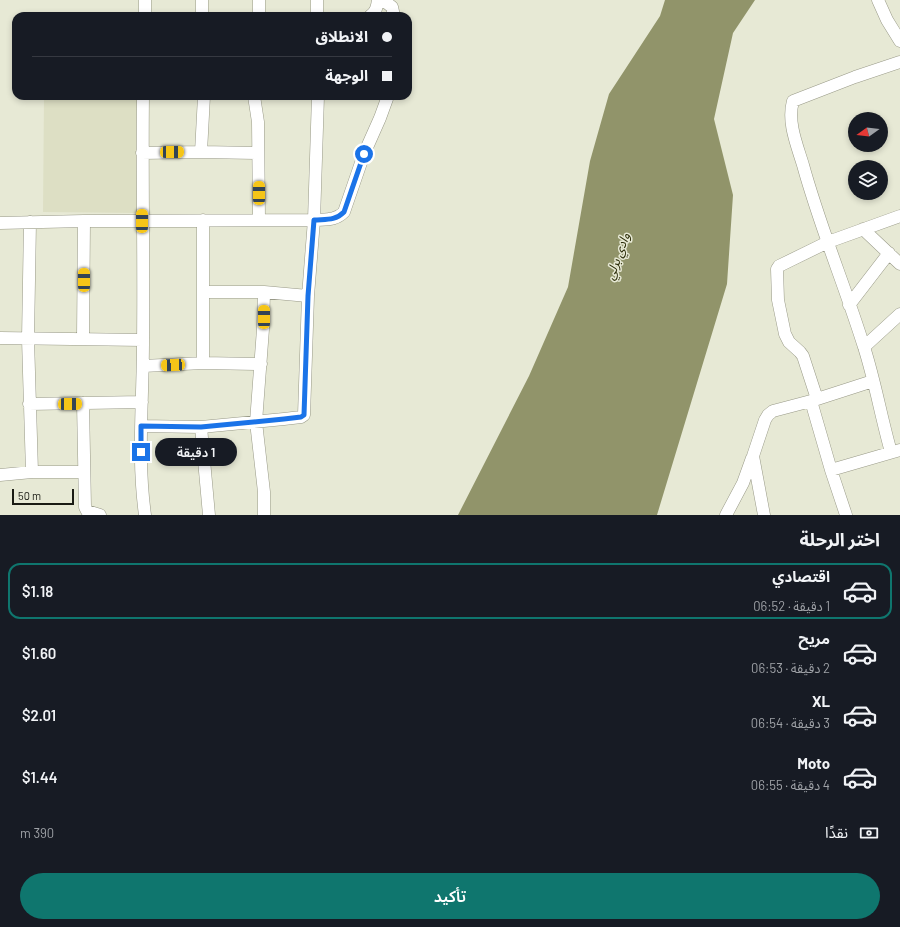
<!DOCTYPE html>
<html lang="ar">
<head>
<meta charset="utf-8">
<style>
	body { margin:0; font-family:Barlow,"Noto Sans Arabic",sans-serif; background:#242831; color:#f1f3f6; direction:rtl; height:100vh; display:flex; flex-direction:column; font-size:15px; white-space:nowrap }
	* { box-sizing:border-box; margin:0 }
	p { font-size:13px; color:#9ea1a6 }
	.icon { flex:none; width:22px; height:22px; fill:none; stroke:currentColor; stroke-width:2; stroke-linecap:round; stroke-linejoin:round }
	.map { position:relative; height:515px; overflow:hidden; direction:ltr }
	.drawer { display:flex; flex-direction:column; background:#171b24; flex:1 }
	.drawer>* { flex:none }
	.guide { position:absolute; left:12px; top:12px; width:400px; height:88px; border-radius:12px; box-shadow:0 2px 6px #0003; direction:rtl; display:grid; align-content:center; height:88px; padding:0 20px; background:#171b24 }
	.needle { width:26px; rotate:255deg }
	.buttons { position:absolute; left:848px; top:112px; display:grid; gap:8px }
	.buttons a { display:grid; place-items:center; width:40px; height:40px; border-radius:50%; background:#171b24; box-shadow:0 2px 6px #0003; font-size:20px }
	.scale { position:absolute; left:12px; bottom:10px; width:62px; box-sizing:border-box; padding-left:4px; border:2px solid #1a1b14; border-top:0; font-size:11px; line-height:14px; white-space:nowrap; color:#1a1b14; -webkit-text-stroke:3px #e7e9d5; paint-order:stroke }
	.end { position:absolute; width:18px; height:18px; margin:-9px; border:5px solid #1a73e8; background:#fff; box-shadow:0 0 0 2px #fff }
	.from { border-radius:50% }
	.bubble { position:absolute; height:28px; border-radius:14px; background:#171b24; box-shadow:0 2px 6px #0003; font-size:13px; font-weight:600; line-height:28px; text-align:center; direction:rtl }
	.car { position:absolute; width:12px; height:24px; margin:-12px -6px; border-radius:5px; box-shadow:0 0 3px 1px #0007; background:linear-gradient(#f5c518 24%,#345 0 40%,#f5c518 0 76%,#345 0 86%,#f5c518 0) }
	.guide b { display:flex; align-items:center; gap:14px; height:38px; font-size:15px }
	.guide b+b { border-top:1px solid #363941 }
	.guide i { width:10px; height:10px; background:#f1f3f6 }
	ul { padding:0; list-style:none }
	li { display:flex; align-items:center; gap:12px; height:56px; margin:0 8px 6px; padding:0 12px; border:2px solid transparent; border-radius:12px }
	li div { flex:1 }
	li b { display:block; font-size:15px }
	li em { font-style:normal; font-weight:600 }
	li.on { border-color:#0f766e }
	li>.icon { width:36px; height:36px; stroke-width:1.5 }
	h2 { padding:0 20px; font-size:18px; line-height:48px }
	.pay { display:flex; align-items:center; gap:10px; height:44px; padding:0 20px; font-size:15px }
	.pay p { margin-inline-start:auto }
	.action { display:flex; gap:8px; margin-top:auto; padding:8px 20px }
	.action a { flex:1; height:46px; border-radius:24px; background:#0f766e; color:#fff; font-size:16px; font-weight:600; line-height:46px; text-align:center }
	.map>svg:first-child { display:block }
	.built { fill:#dddfc4 }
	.water { fill:#91946a }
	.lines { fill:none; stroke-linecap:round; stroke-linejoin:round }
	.minor-casing { stroke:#989987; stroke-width:13 }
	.minor { stroke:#fff; stroke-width:12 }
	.route { stroke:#1a73e8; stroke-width:5 }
	.labels { text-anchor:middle; stroke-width:3; stroke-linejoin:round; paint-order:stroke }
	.water-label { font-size:13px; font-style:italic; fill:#2c2d09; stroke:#e7e9d5 }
</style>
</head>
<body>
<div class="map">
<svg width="900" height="515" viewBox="0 0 900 515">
	<rect width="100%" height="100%" fill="#e7e9d5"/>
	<path class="built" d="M 44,96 L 137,96 L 137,213 L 43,212 Z"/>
	<path class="water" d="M 665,0 L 755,0 L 733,33 L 714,119 L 733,195 L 727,284 L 657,515 L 458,515 L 529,376 L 568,287 L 590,161 L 609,94 L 660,16 Z"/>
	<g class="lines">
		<g class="minor-casing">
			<path id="minor" d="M 259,0 L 259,16
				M 383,0 L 392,7 L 394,16
				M 878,0 L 887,20 L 900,41
				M 145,16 L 145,0
				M 202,16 L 202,0
				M 317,16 L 317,0
				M 370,16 C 376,12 377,7 378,0
				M 143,96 C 142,178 144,260 143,342 C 143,400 137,458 145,515
				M 254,96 L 258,122 L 259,219
				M 201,152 L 204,96
				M 142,153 L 201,152 L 258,153
				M 30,222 L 28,339 L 32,472
				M 0,223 L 84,221 L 314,220 C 326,219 335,221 344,212 L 364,154 L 380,118 L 388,96
				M 863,229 L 900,264
				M 203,292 L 264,292 L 308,296
				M 264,292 L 263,329 L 256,422 L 264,492 L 264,515
				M 849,305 L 889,253
				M 0,338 L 143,340
				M 83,338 L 84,221
				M 864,347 L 900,314
				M 203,363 L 203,220
				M 143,366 L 203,363 L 261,364
				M 817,399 L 803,356 L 800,352 L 789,342 L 785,334 L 778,300 L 777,269 L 779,266 L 828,242 L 900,216
				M 811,401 L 873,381
				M 83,403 L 85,507 L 87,511 L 100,515
				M 29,404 L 142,402
				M 141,426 L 201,427 L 284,419 L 301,417 L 304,415 L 308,296 L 314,220 L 318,96
				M 201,427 L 209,515
				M 891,452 C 881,417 875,381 864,347 C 845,286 820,227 803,165 C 797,145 787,122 793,101 L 855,77 L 900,62
				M 831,470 L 900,450
				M 0,475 L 32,472 L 84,472
				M 726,515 L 743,483 L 752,458
				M 764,515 L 753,456 L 765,420 L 768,415 L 773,411 L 811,401 L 831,470 L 846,515"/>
		</g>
		<use href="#minor" class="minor"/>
	</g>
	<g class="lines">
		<path class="route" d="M 141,452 L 141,426 L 201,427 L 284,419 L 301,417 L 304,415 L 308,296 L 314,220 C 326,219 335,221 344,212 L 364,154"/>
	</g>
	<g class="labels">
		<g class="water-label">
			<text transform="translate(617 256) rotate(-70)" y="5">وادي برلي</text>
		</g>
	</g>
</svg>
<div class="buttons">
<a><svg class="needle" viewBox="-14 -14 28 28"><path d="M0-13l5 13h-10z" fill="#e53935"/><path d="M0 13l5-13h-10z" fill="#9ea1a6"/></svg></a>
<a><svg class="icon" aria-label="layers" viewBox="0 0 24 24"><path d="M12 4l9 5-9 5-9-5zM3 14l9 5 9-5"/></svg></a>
</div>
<div class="scale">50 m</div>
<i class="end from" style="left:364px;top:154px"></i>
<i class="end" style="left:141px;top:452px"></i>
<div class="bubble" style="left:155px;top:438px;width:82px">1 دقيقة</div>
<i class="car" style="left:172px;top:152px;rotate:89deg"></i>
<i class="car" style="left:259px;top:193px;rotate:0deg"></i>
<i class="car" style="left:142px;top:221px;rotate:0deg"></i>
<i class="car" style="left:84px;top:280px;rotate:0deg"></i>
<i class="car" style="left:264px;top:317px;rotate:0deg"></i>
<i class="car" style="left:173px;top:365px;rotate:267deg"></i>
<i class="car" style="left:70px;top:404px;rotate:89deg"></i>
<div class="guide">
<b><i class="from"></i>الانطلاق</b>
<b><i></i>الوجهة</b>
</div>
</div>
<section class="drawer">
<h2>اختر الرحلة</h2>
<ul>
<li class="on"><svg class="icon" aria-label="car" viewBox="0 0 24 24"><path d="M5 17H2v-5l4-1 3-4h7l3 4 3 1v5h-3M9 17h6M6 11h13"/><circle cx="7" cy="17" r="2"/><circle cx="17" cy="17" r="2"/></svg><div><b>اقتصادي</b><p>1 دقيقة · 06:52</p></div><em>$1.18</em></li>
<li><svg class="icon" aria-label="car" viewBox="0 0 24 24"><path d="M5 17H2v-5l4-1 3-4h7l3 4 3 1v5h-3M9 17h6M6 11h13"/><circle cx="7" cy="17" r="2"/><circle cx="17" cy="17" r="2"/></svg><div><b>مريح</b><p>2 دقيقة · 06:53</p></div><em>$1.60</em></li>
<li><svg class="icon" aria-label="car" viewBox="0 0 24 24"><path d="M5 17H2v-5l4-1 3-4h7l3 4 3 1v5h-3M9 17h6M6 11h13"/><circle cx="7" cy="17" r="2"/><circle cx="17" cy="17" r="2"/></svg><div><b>XL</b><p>3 دقيقة · 06:54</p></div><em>$2.01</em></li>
<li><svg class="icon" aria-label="car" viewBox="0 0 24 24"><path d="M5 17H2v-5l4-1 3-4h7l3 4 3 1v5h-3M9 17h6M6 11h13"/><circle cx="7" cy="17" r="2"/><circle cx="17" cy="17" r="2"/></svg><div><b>Moto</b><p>4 دقيقة · 06:55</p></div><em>$1.44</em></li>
</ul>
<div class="pay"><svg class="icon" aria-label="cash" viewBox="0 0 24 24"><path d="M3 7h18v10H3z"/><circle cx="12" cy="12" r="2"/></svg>نقدًا<p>390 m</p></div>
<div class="action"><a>تأكيد</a></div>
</section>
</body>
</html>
